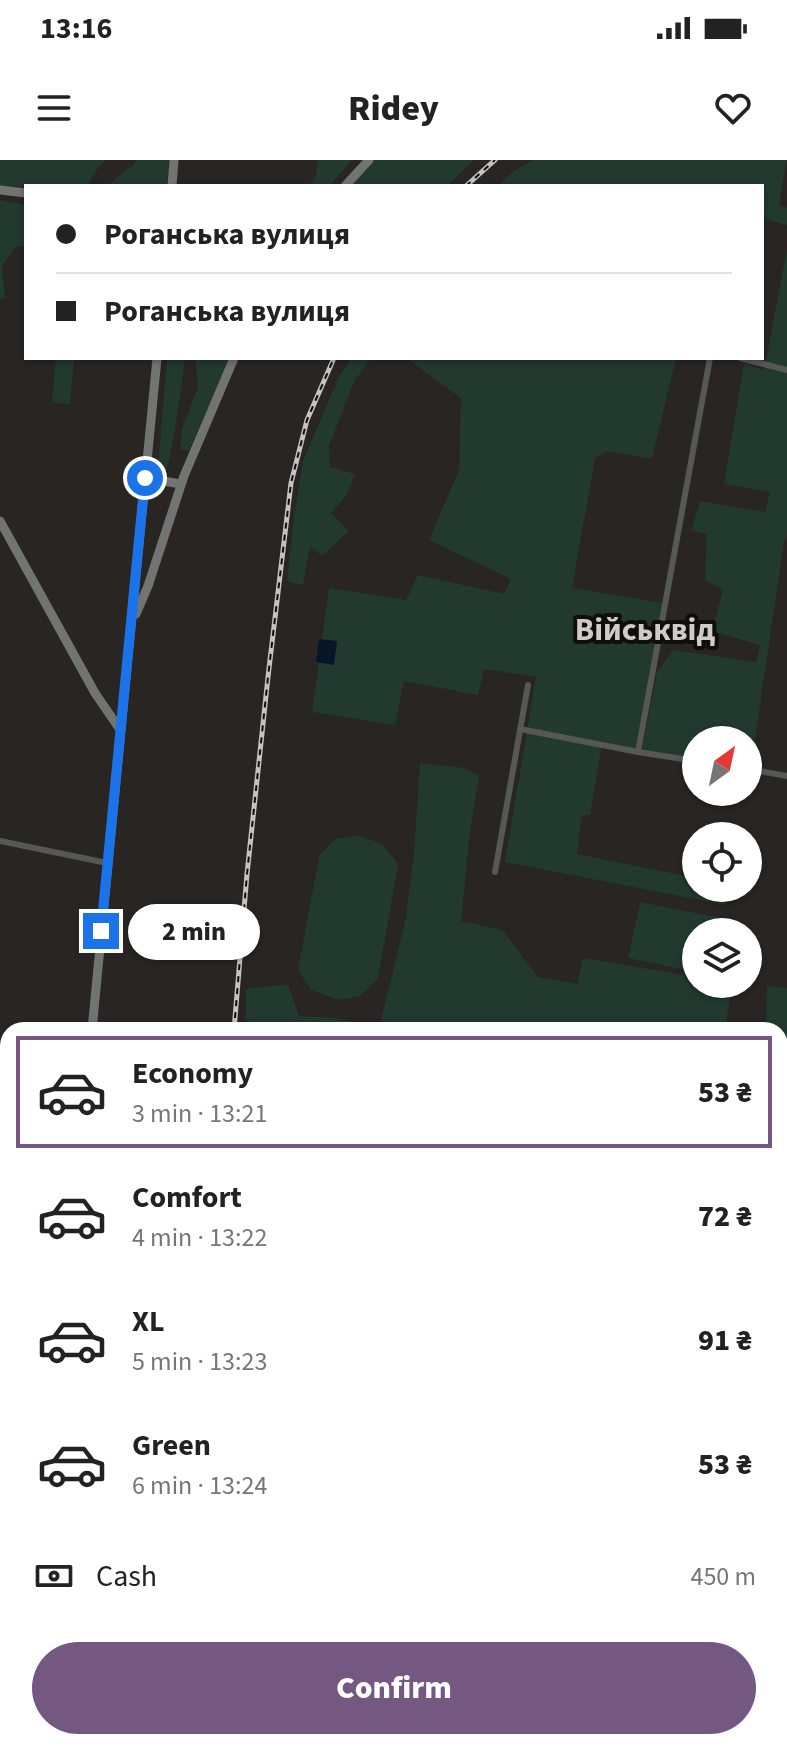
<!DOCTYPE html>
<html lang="en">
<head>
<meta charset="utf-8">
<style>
	body { margin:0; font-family:"Source Sans 3",sans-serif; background:#f2f2f2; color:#222; height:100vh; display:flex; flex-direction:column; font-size:30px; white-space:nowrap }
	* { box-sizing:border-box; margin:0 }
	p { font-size:26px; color:#767676 }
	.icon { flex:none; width:44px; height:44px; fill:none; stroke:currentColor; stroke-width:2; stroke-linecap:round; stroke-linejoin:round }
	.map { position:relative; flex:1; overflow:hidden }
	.side { position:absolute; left:0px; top:862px; width:788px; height:728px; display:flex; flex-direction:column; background:#fff; border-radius:24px 24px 0 0; box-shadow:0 2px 6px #0004 }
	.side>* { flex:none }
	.guide { position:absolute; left:24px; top:24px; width:740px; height:176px; border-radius:0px; box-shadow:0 2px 6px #0004; display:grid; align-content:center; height:176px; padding:0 32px; background:#fff }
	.needle { width:52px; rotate:33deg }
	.fabs { position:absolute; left:682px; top:566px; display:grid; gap:16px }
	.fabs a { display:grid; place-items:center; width:80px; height:80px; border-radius:50%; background:#fff; box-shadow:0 2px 6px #0004; font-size:40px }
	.end { position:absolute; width:36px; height:36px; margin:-18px; border:10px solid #1a73e8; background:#fff; box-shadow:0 0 0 4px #fff }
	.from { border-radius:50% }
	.bubble { position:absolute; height:56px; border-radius:28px; background:#fff; box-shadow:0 2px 6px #0004; font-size:26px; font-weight:800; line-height:56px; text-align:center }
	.guide b { display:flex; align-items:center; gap:28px; height:76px; font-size:30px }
	.guide b+b { border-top:2px solid #e0e0e0 }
	.guide i { width:20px; height:20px; background:#222 }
	ul { padding:14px 0 0; list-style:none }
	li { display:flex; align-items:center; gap:24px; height:112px; margin:0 16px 12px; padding:0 16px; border:4px solid transparent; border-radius:0px }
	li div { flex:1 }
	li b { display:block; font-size:30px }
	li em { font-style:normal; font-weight:800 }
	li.current { border-color:#745882 }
	li>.icon { width:72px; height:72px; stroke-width:1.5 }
	.pay { display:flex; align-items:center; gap:20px; height:88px; padding:0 32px; font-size:30px }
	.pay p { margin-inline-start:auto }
	.primary-button { display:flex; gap:16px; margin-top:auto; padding:16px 32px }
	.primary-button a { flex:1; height:92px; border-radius:48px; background:#745882; color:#fff; font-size:32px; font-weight:800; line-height:92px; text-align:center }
	.status { display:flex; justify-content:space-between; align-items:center; height:56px; padding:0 40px; background:#fff; direction:ltr }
	.status svg { height:22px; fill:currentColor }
	header { display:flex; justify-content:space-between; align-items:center; height:104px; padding:0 32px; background:#fff; font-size:36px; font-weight:800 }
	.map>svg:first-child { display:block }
	.green { fill:#21392e }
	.water { fill:#061627 }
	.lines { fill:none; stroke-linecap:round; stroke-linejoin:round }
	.stream { stroke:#061627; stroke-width:2 }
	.street { stroke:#565856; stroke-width:6 }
	.secondary { stroke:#717471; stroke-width:9 }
	.rail-casing { stroke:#c5c2c0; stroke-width:5 }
	.rail { stroke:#100e0d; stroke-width:2; stroke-dasharray:6; stroke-linecap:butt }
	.route { stroke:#1a73e8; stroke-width:10 }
	.labels { text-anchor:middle; stroke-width:8; stroke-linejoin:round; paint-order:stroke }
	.quarter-label { font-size:32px; font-weight:bold; fill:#d0cbc7; stroke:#100e0d }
</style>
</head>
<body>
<div class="status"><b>13:16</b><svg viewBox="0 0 49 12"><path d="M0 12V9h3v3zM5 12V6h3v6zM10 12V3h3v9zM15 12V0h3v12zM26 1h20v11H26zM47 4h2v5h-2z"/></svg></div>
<header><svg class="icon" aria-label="menu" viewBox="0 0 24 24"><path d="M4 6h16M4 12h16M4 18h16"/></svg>Ridey<svg class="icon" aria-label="heart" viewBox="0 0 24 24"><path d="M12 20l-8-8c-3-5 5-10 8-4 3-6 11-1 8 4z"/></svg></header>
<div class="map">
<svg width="787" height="1590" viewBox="0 0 787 1590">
	<rect width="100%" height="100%" fill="#282522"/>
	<path class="green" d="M 0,0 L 105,0 L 95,12 L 87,26 L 26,26 L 26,27 L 0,26 Z
		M 136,0 L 169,0 L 167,26 L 107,26 L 134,4 Z
		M 317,0 L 352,0 L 329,26 L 309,26 L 316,16 Z
		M 374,0 L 474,0 L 447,26 L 350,26 Z
		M 533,0 L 787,0 L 779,45 L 787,48 L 787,65 L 762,58 L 762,26 L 498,26 L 514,11 Z
		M 0,40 L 26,45 L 26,87 L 16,86 L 2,106 L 5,137 L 0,140 Z
		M 787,89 L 787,375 L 784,382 L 751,606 L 748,606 L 748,580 L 696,580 L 696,598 L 642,590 L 657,512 L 674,490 L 756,502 L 760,485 L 712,471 L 723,430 L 705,420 L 707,374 L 691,371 L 700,341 L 765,352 L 770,332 L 724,324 L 744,204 L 764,210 Z
		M 56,198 L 74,198 L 70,244 L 52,243 Z
		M 167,198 L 185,198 C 180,235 176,272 167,308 L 162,311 L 158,307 Z
		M 195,198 L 229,198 L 189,291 L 180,289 L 182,269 L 198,227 Z
		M 352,198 L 371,198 L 354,222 L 329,286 L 330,307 L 355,314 L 346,336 L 331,353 L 349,371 L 322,396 L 310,386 L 303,425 L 287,421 L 294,356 L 303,301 L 339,216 Z
		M 406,198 L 676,198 L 652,299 L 607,291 L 595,299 L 572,428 L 662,443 L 636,589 L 602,583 L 590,655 L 582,655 L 577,694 L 696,718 L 696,728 L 727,728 L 725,745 L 505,702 L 536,517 L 484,509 L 478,535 L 404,521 L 395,565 L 312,552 L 329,428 L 406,440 L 418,415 L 504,434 L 511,419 L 429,380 L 459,310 L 461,238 Z
		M 420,603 L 465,608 L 479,616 L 470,671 L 461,761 L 502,770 L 538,817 L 577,824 L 583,798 L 696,817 L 696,824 L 732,824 L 725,870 L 246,870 L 246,829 L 288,824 L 299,856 L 337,858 L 379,869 L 406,757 L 414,693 Z
		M 355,676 C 379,680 385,685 398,704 L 378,819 L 360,836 L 339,840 L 311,830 L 298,810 L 319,696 L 335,679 Z
		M 640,742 L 726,759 L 723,772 L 696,772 L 696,812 L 628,798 Z
		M 767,826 L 787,828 L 787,1078 L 780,1074 L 780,870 L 767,870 L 766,853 Z
		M 787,1150 L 787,1450 L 780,1449 L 780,1154 Z
		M 8,1381 L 8,1581 L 0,1580 L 0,1382 Z
		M 787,1491 L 787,1539 L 780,1537 L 780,1494 Z
		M 484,1582 L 521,1582 L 524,1590 L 486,1590 Z"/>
	<path class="water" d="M 319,479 L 337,481 L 334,505 L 316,502 Z"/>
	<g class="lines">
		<path class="stream" d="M 780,1509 L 787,1507
			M 635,1582 L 643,1582
			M 576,1590 L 624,1586 L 631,1582"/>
		<path class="street" d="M 740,198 L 787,210
			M 520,569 L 638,592 L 696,601
			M 638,592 L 710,198
			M 748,609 L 787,616
			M 0,681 L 107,703
			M 495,712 L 528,525
			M 0,1370 L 8,1369
			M 0,1586 L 27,1588
			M 350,1590 L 350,1582"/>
		<path class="secondary" d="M 172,26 L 174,0
			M 345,26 L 369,0
			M 0,30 L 26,33
			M 145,318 L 181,324
			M 0,361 L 95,533 L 121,571
			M 136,454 L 148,426 L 184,316 L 234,198
			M 92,870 L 157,198
			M 8,1128 L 0,1138 L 2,1145 L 8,1150
			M 26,1590 L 27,1582"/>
		<g class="rail-casing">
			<path id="rail" d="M 466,26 L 495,0
				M 234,870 L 247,714 L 268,517 L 291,323 L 307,260 L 334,198
				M 555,1582 L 559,1590"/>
		</g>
		<use href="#rail" class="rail"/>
	</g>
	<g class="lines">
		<path class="route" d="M 101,771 L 145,318"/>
	</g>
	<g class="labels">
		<g class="quarter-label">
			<text x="645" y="480">Військвід</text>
		</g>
	</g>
</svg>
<div class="fabs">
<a><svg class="needle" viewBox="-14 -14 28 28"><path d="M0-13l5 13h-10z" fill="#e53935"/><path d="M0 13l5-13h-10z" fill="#767676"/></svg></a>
<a><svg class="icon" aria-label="locate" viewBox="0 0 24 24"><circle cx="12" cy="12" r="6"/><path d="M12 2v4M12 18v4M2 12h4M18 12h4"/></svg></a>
<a><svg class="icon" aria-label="layers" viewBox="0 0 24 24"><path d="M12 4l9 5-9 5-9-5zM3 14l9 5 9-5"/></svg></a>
</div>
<i class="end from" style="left:145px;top:318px"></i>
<i class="end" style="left:101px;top:771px"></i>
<div class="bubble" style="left:128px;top:744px;width:132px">2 min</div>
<div class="guide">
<b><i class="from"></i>Роганська вулиця</b>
<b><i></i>Роганська вулиця</b>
</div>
<section class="side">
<ul>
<li class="current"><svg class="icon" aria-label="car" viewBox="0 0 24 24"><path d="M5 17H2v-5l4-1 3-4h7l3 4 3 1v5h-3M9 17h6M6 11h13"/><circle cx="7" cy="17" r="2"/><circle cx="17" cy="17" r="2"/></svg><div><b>Economy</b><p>3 min · 13:21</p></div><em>53 ₴</em></li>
<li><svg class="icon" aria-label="car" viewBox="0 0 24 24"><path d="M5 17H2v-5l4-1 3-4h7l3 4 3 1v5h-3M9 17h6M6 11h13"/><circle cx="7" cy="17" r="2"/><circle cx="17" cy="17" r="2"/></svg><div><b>Comfort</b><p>4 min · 13:22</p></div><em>72 ₴</em></li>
<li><svg class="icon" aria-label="car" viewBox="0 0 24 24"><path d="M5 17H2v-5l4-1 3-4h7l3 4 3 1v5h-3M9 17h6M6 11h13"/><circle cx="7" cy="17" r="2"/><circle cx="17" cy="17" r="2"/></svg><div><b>XL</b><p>5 min · 13:23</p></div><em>91 ₴</em></li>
<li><svg class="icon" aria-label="car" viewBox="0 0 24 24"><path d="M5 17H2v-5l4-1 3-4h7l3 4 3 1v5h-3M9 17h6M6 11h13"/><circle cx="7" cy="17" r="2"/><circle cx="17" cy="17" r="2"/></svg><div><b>Green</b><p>6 min · 13:24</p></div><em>53 ₴</em></li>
</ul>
<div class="pay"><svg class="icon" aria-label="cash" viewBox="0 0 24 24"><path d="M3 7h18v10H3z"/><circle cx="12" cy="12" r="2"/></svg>Cash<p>450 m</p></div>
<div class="primary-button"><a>Confirm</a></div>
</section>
</div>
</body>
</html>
